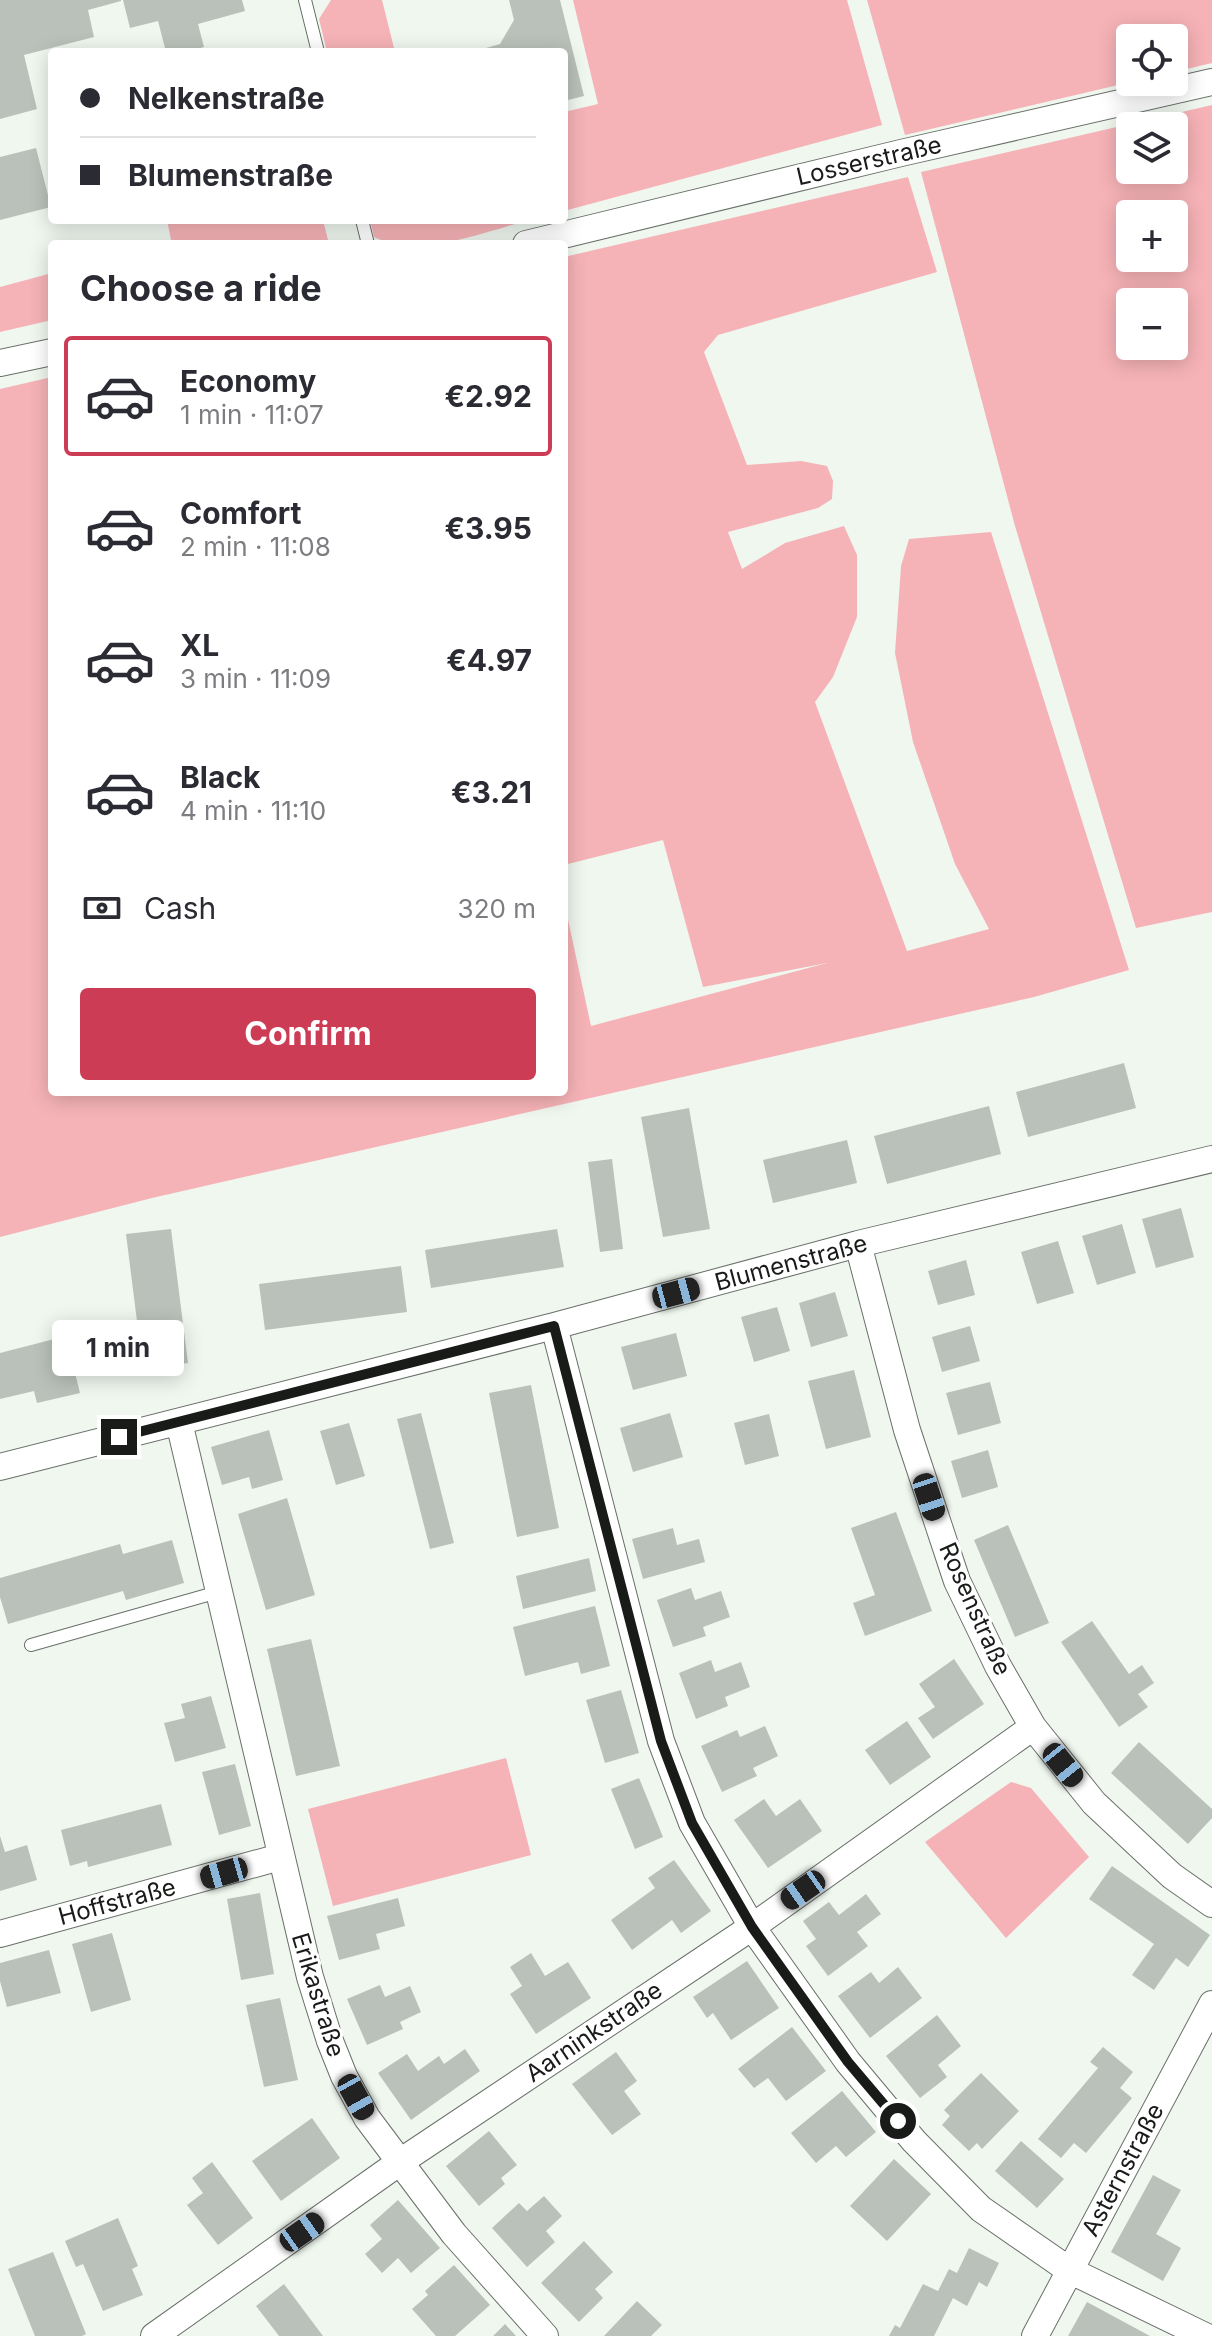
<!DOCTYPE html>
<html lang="en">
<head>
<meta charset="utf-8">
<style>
	body { margin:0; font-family:Inter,sans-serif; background:#f7f7f7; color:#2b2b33; height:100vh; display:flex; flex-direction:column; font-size:30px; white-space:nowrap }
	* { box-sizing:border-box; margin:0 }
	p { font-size:26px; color:#7c7c81 }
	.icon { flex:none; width:44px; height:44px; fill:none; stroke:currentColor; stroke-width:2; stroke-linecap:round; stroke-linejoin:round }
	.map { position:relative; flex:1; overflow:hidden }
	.sheet { position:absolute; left:48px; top:240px; width:520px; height:856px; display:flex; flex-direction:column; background:#fff; border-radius:8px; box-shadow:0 4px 20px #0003 }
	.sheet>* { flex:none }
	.banner { position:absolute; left:48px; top:48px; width:520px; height:176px; border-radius:8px; box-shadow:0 4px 20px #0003; display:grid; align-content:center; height:176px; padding:0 32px; background:#fff }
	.tools { position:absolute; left:1116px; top:24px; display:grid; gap:16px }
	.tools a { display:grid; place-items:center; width:72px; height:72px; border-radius:8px; background:#fff; box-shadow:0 4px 20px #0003; font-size:40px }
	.end { position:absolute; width:36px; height:36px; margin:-18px; border:10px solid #181b18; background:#fff; box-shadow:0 0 0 4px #fff }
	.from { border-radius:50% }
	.bubble { position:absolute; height:56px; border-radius:8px; background:#fff; box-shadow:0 4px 20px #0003; font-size:26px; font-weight:700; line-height:56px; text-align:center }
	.car { position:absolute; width:24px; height:48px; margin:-24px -12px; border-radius:10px; box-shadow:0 0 6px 2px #0007; background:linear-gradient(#222 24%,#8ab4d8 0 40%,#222 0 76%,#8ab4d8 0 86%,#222 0) }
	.banner b { display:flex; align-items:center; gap:28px; height:76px; font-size:30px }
	.banner b+b { border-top:2px solid #e1e1e2 }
	.banner i { width:20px; height:20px; background:#2b2b33 }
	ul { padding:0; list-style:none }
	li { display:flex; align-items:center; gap:24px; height:120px; margin:0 16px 12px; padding:0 16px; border:4px solid transparent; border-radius:8px }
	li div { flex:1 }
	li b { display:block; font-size:30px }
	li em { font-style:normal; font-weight:700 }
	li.active { border-color:#cc3c55 }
	li>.icon { width:72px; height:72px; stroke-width:1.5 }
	h2 { padding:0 32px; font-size:36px; line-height:96px }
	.pay { display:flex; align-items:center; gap:20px; height:88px; padding:0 32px; font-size:30px }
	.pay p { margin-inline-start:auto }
	.button { display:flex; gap:16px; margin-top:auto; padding:16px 32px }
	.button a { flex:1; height:92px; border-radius:8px; background:#cc3c55; color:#fff; font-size:32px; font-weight:700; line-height:92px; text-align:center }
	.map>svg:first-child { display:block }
	.green { fill:#f6b3b7; fill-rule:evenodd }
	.building { fill:#bac1ba }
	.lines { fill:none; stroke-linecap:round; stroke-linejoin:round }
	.service-casing { stroke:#697069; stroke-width:14 }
	.minor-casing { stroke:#697069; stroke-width:28 }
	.service { stroke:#fff; stroke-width:12 }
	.minor { stroke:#fff; stroke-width:26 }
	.route { stroke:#181b18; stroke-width:10 }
	.labels { text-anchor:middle; stroke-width:6; stroke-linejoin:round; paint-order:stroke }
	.street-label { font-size:24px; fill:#181b18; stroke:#fff }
</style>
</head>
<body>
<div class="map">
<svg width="1212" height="2336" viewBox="0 0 1212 2336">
	<rect width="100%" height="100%" fill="#eff7ef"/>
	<path class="green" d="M 331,0 L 382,0 L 395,52 L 327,52 L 319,19 Z
		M 573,0 L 847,0 L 882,125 L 564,211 L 564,112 L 598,104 Z
		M 867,0 L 1212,0 L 1212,63 L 1174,72 L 1174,38 L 1130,38 L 1131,82 L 905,135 Z
		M 1212,105 L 1212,912 L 1136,928 L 1015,526 L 921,172 ZM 1130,126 L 1174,126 L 1174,170 L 1130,170 ZM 1130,214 L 1174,214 L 1174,258 L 1130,258 ZM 1130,302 L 1174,302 L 1174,346 L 1130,346 Z
		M 908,177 L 937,272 L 718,335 L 704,352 L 747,465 L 801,461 L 827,466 L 833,481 L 832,499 L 818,508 L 728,532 L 742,569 L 785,543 L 844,526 L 857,555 L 857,617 L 833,677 L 815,702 L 907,951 L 989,929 L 955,864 L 913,742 L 895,653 L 901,566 L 909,539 L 991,532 L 1129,970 L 1034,997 L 152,1198 L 0,1237 L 0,389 L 52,377 L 52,1092 L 564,1092 L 564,901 L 591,1026 L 827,963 L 703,987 L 663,840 L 564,865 L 564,257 Z
		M 167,220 L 323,220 L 329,244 L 158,244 L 171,240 Z
		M 370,220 L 529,220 C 484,232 418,259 374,237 Z
		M 52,273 L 52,320 L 0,332 L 0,287 Z
		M 506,1758 L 531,1855 L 333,1906 L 308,1809 Z
		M 1011,1782 L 1031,1788 L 1089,1857 L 1006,1938 L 925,1842 Z"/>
	<path class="building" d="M 0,0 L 121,0 L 121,1 L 88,10 L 94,37 L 24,55 L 37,109 L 0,119 Z
		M 123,0 L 242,0 L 245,11 L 198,24 L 204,47 L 186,52 L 166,52 L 158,21 L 130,28 Z
		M 509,0 L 560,0 L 584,96 L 564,101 L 564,52 L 472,52 L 500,44 L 514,20 Z
		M 36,148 L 51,207 L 0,220 L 0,157 Z
		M 1124,1063 L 1136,1108 L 1028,1137 L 1016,1092 Z
		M 989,1106 L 1001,1154 L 887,1184 L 874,1136 Z
		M 689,1108 L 710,1229 L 663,1237 L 641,1117 Z
		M 847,1140 L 857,1183 L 773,1203 L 763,1160 Z
		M 612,1159 L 623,1249 L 600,1252 L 588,1162 Z
		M 1181,1208 L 1194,1257 L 1156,1268 L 1142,1219 Z
		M 1122,1224 L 1136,1273 L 1097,1285 L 1082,1236 Z
		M 171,1229 L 188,1363 L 143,1369 L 126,1234 Z
		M 557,1229 L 564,1267 L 431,1288 L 425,1250 Z
		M 1058,1241 L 1074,1293 L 1037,1304 L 1021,1252 Z
		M 966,1260 L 975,1295 L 938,1305 L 928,1271 Z
		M 401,1266 L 407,1312 L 265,1330 L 259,1284 Z
		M 835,1292 L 848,1336 L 811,1347 L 799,1303 Z
		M 777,1307 L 790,1351 L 754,1362 L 741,1317 Z
		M 970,1326 L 980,1361 L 942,1372 L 932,1337 Z
		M 676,1333 L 687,1376 L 633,1390 L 621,1347 Z
		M 66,1336 L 80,1393 L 37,1403 L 34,1391 L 0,1399 L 0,1353 Z
		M 854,1370 L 871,1437 L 826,1449 L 808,1381 Z
		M 990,1382 L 1001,1423 L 958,1435 L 946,1393 Z
		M 531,1385 L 559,1528 L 517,1537 L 489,1393 Z
		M 421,1413 L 454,1543 L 430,1549 L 397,1419 Z
		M 670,1413 L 683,1457 L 633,1472 L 620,1428 Z
		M 769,1414 L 779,1456 L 745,1465 L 734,1423 Z
		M 349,1423 L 365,1476 L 336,1485 L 320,1431 Z
		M 269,1430 L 283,1480 L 252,1489 L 249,1477 L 222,1485 L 211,1447 Z
		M 988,1450 L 998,1487 L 962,1498 L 951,1461 Z
		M 287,1498 L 315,1595 L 266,1610 L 238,1514 Z
		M 896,1512 L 932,1611 L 865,1636 L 853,1603 L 875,1595 L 851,1528 Z
		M 1008,1525 L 1049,1623 L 1015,1637 L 974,1540 Z
		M 673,1528 L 677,1545 L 699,1539 L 705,1562 L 643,1579 L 632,1539 Z
		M 172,1540 L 184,1583 L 126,1600 L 123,1591 L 8,1624 L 0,1597 L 0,1578 L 120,1544 L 123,1554 Z
		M 589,1558 L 596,1591 L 523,1609 L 516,1576 Z
		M 691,1588 L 695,1600 L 721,1591 L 730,1617 L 703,1627 L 706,1636 L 673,1647 L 657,1600 Z
		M 595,1606 L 610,1666 L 581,1674 L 578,1662 L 525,1676 L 513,1627 Z
		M 1092,1621 L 1129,1674 L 1142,1665 L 1154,1683 L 1138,1694 L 1148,1707 L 1119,1727 L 1061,1642 Z
		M 311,1639 L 340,1766 L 296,1776 L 267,1649 Z
		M 954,1659 L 984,1704 L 933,1739 L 918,1718 L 935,1707 L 919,1684 Z
		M 711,1660 L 715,1672 L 741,1662 L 750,1687 L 725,1697 L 728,1706 L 696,1719 L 679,1673 Z
		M 621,1690 L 639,1753 L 605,1763 L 586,1700 Z
		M 211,1696 L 226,1748 L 175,1762 L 164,1723 L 185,1718 L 181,1704 Z
		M 907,1721 L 931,1757 L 890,1785 L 865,1750 Z
		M 765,1726 L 778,1756 L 753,1768 L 757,1776 L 722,1792 L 701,1746 L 737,1730 L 740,1737 Z
		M 1139,1742 L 1212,1809 L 1212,1818 L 1188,1844 L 1111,1773 Z
		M 235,1764 L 251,1826 L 219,1835 L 202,1772 Z
		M 639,1778 L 663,1837 L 635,1849 L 611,1789 Z
		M 764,1799 L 776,1816 L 800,1799 L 822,1831 L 768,1868 L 734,1820 Z
		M 161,1804 L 172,1845 L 88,1867 L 87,1861 L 70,1866 L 61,1830 Z
		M 0,1836 L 5,1852 L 27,1845 L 37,1880 L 0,1891 Z
		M 674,1860 L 711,1911 L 681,1933 L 672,1920 L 632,1950 L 611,1920 L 655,1888 L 648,1878 Z
		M 1112,1866 L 1210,1935 L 1188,1967 L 1176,1958 L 1154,1990 L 1132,1975 L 1154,1944 L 1089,1899 Z
		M 260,1893 L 274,1974 L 241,1980 L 227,1899 Z
		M 866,1894 L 881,1914 L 857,1932 L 868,1946 L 828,1976 L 806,1946 L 816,1939 L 803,1921 L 829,1902 L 839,1915 Z
		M 398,1898 L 405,1926 L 376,1934 L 380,1949 L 339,1960 L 327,1916 Z
		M 112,1933 L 131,2000 L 91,2012 L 72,1944 Z
		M 49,1950 L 61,1993 L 7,2007 L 0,1981 L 0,1963 Z
		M 531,1953 L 545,1976 L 568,1962 L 591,1998 L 536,2034 L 510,1994 L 522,1986 L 510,1967 Z
		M 747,1961 L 779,2008 L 731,2040 L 713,2013 L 707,2018 L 693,1997 Z
		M 898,1967 L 922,1998 L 870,2038 L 838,1996 L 871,1972 L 879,1983 Z
		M 380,1985 L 385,1997 L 410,1986 L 421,2012 L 400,2022 L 403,2029 L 367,2045 L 347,1999 Z
		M 280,1998 L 298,2080 L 264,2087 L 246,2005 Z
		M 937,2015 L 961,2046 L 938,2065 L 947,2077 L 920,2098 L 886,2056 Z
		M 792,2027 L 826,2071 L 786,2101 L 768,2078 L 754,2088 L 738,2069 Z
		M 1103,2047 L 1133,2072 L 1120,2088 L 1132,2098 L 1086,2153 L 1074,2143 L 1061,2158 L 1038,2139 L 1098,2068 L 1090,2062 Z
		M 465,2049 L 480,2071 L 411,2120 L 378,2073 L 407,2054 L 418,2071 L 439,2056 L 444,2064 Z
		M 616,2052 L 637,2081 L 624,2091 L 641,2114 L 612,2135 L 572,2084 Z
		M 981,2073 L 1019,2111 L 982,2149 L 977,2143 L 969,2151 L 942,2125 L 950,2116 L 944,2110 Z
		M 842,2091 L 876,2132 L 846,2157 L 836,2146 L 816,2163 L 791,2133 Z
		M 312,2118 L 340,2158 L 281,2201 L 252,2161 Z
		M 489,2131 L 517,2165 L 501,2178 L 505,2184 L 479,2206 L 446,2166 Z
		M 1021,2141 L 1064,2179 L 1037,2208 L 995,2171 Z
		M 894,2159 L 931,2194 L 887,2241 L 850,2206 Z
		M 212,2162 L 253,2218 L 218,2245 L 187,2205 L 203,2193 L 192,2178 Z
		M 1153,2175 L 1181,2190 L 1156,2234 L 1181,2248 L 1163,2281 L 1111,2252 Z
		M 544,2196 L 562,2216 L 546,2231 L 555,2242 L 527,2267 L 492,2228 L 519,2203 L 527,2211 Z
		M 398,2200 L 440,2248 L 411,2273 L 398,2258 L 382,2273 L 365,2254 L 382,2239 L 370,2225 Z
		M 118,2218 L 138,2266 L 132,2269 L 143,2295 L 103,2311 L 83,2264 L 76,2267 L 65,2241 Z
		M 584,2241 L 613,2272 L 595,2289 L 603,2298 L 579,2322 L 541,2283 Z
		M 969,2248 L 999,2263 L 987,2287 L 979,2282 L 967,2306 L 953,2298 L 934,2336 L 889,2336 L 895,2325 L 900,2328 L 923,2284 L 938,2291 L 949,2269 L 957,2273 Z
		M 53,2252 L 86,2334 L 82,2336 L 35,2336 L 8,2269 Z
		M 454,2265 L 490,2305 L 455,2336 L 436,2336 L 412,2309 L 428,2295 L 425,2291 Z
		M 284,2284 L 323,2336 L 279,2336 L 256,2306 Z
		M 637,2301 L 662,2325 L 651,2336 L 604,2336 Z
		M 1087,2302 L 1150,2336 L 1068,2336 Z
		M 505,2324 L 516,2336 L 493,2336 Z"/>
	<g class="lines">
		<g class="service-casing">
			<path id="service" d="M 305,0 L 318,52
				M 362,220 L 368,244
				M 31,1645 L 218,1592"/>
		</g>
		<g class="minor-casing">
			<path id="minor" d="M 526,244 L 901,153 L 1212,82
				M 0,363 L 52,352
				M 858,1244 L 907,1430 L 957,1581 L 998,1666 L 1033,1727 L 1094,1803 L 1172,1876 L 1212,1904
				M 554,1326 L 661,1741 L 692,1823 L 752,1927 L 848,2062 L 914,2141 L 981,2209 L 1069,2270 L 1205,2336
				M 179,1422 L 310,1977 L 330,2041 L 344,2076 L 367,2118 L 454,2234 L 545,2336
				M 0,1467 L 554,1326 L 858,1244 L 1212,1159
				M 0,1934 L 280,1857
				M 154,2336 L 400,2162 L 752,1927 L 1033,1727
				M 1035,2336 L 1212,2004"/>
		</g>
		<use href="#service" class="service"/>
		<use href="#minor" class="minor"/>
	</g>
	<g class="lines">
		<path class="route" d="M 119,1437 L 554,1326 L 661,1741 L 692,1823 L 752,1927 L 848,2062 L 898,2121"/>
	</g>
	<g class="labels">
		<g class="street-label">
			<text transform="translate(869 161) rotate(-13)" y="8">Losserstraße</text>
			<text transform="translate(791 1263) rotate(-15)" y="8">Blumenstraße</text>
			<text transform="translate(975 1609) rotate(66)" y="8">Rosenstraße</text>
			<text transform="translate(117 1902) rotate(-15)" y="8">Hoffstraße</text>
			<text transform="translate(318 1995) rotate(73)" y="8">Erikastraße</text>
			<text transform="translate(594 2032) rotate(-34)" y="8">Aarninkstraße</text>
			<text transform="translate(1123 2170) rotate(-62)" y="8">Asternstraße</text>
		</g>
	</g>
</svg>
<div class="tools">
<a><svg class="icon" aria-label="locate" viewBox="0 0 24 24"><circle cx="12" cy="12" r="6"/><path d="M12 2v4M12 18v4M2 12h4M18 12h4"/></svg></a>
<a><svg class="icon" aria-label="layers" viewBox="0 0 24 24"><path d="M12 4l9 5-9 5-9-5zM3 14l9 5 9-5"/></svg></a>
<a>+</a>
<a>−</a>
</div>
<i class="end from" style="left:898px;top:2121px"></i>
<i class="end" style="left:119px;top:1437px"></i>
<div class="bubble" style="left:52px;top:1320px;width:132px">1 min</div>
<i class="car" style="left:676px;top:1293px;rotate:75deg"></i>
<i class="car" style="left:929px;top:1497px;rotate:162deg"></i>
<i class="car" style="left:1063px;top:1765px;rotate:141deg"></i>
<i class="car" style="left:224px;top:1873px;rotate:254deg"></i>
<i class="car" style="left:803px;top:1890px;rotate:235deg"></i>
<i class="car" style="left:356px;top:2097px;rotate:151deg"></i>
<i class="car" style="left:302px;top:2232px;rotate:55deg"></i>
<div class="banner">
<b><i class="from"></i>Nelkenstraße</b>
<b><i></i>Blumenstraße</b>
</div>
<section class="sheet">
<h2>Choose a ride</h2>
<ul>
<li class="active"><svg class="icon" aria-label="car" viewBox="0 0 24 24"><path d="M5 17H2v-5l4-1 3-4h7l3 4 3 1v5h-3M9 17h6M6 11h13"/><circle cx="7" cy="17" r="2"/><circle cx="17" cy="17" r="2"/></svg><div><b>Economy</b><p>1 min · 11:07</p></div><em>€2.92</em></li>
<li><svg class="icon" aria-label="car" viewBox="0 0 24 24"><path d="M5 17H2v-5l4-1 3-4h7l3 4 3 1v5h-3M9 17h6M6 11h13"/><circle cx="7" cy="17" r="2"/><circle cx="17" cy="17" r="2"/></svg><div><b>Comfort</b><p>2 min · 11:08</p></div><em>€3.95</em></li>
<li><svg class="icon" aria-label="car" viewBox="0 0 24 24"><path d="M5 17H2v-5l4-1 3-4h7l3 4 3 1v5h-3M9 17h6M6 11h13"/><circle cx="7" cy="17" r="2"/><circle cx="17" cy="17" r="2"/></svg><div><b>XL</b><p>3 min · 11:09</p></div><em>€4.97</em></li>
<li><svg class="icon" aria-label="car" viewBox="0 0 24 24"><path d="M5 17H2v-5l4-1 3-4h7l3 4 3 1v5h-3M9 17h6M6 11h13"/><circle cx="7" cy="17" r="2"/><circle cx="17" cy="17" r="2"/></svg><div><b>Black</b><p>4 min · 11:10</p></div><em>€3.21</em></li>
</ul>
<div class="pay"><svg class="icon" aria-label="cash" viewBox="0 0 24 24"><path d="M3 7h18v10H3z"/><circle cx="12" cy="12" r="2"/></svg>Cash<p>320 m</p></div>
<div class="button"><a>Confirm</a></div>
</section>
</div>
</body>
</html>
